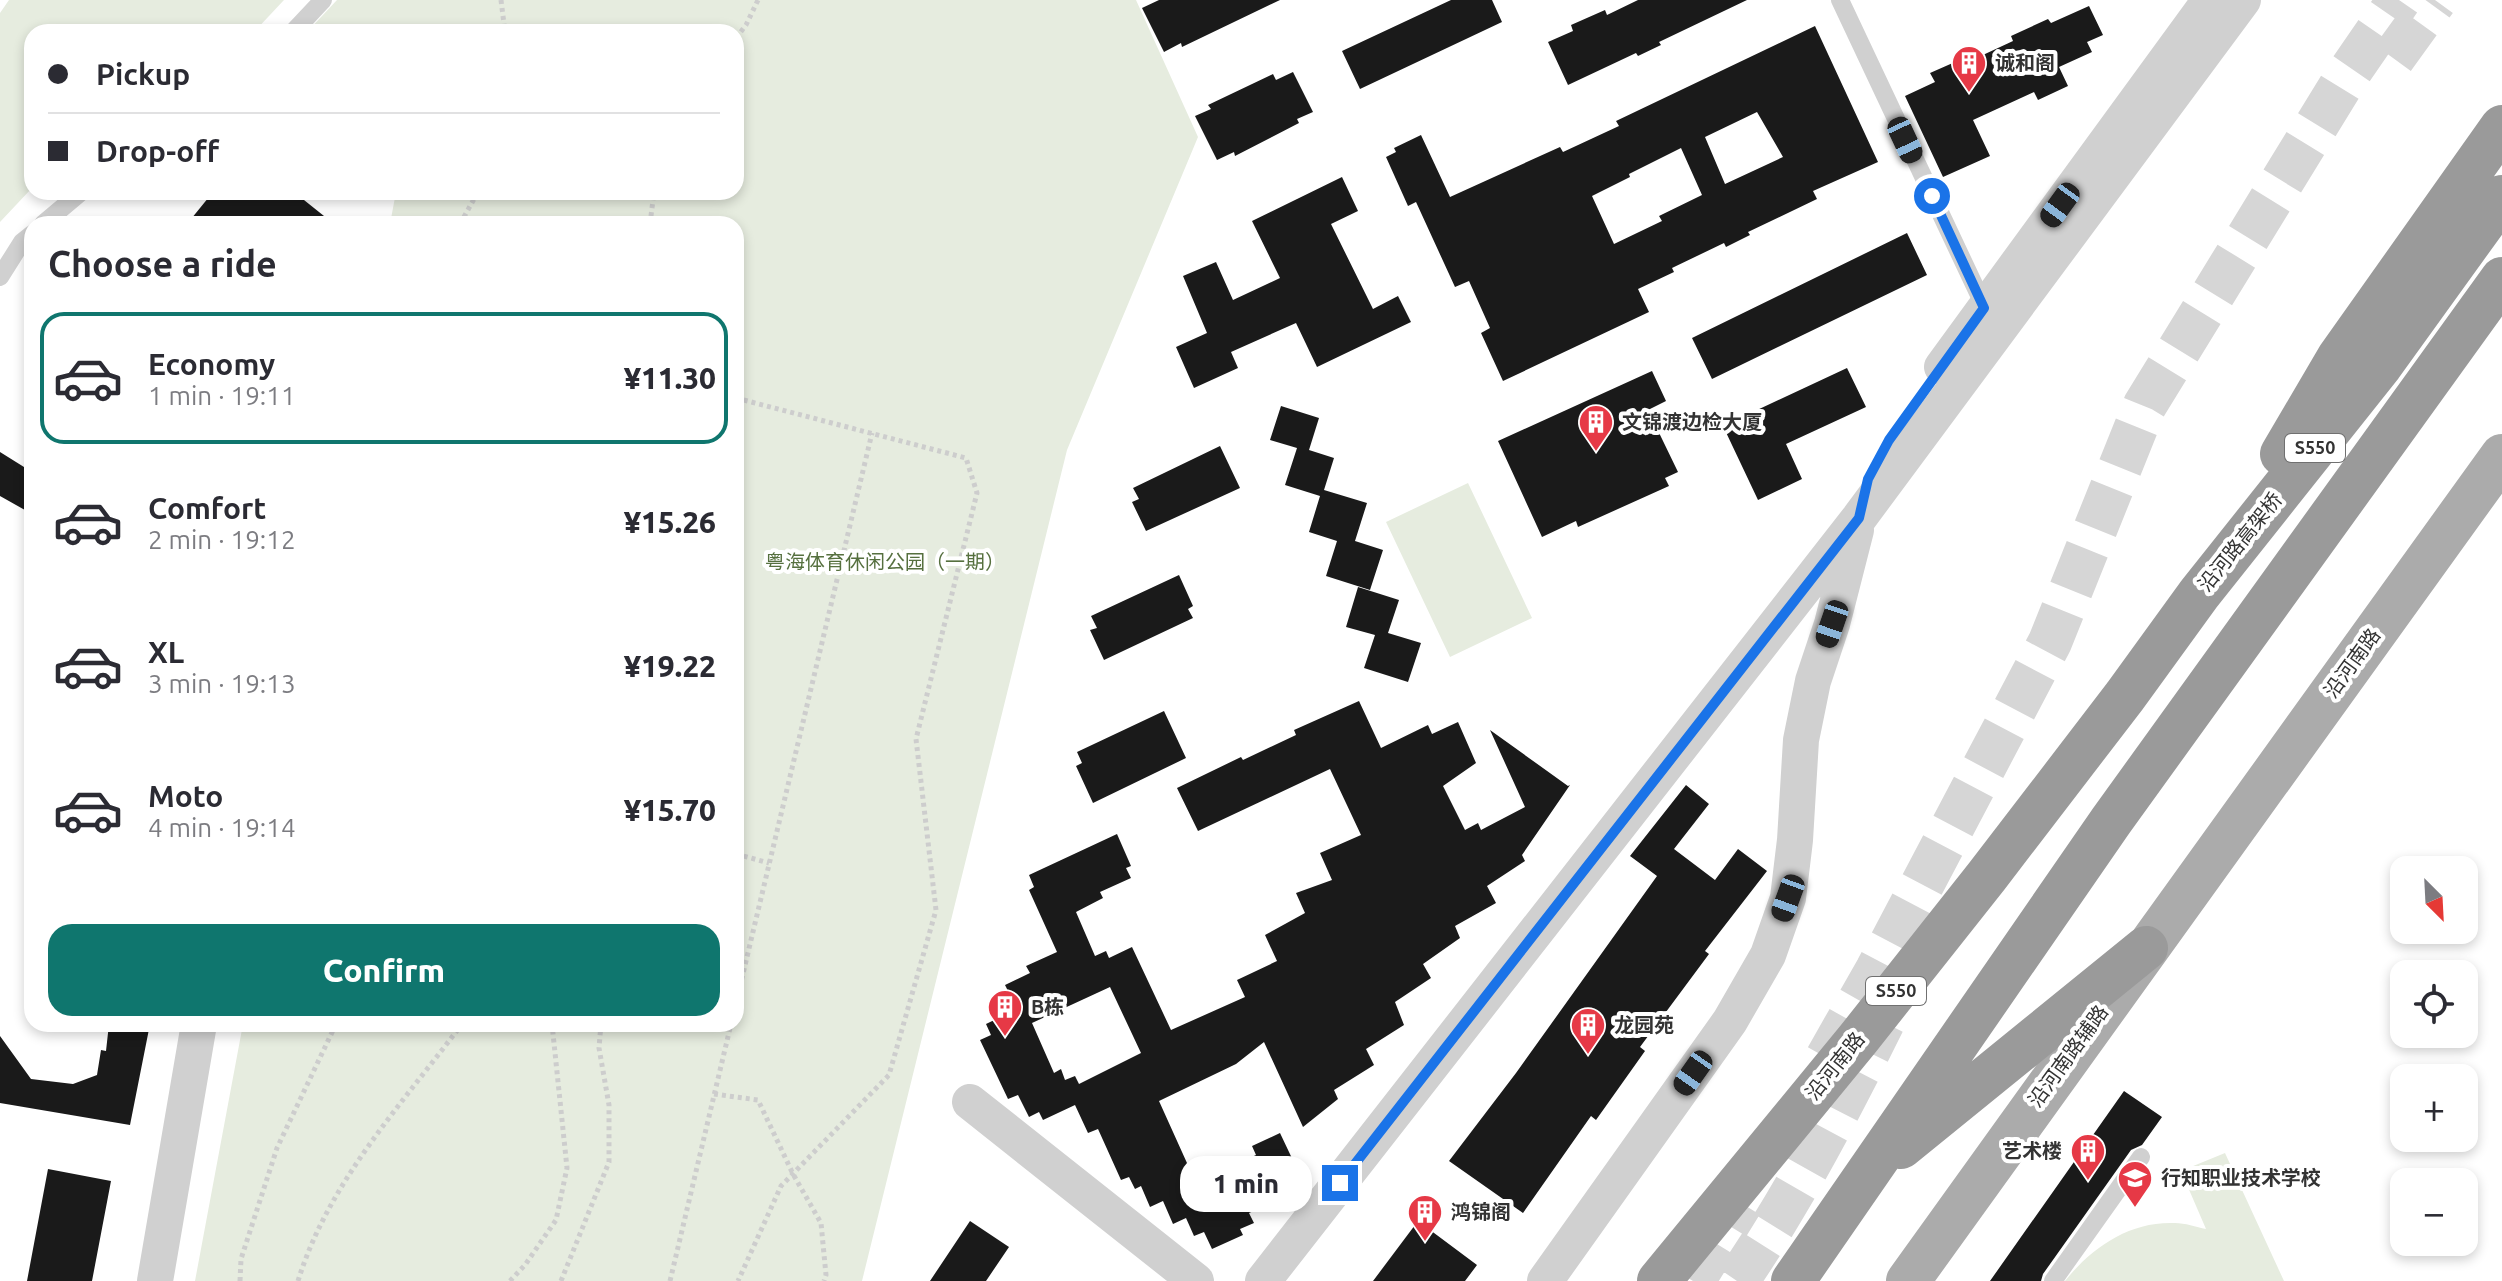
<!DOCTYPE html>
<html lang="en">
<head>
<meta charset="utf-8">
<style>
	body { margin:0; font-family:Ubuntu,"Noto Sans SC",sans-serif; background:#f7f7f7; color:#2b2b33; height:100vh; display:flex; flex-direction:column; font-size:30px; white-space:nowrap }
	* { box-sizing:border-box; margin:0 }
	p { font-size:26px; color:#7c7c81 }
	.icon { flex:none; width:44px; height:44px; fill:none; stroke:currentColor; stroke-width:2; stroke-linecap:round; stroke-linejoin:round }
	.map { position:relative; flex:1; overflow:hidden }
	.sheet { position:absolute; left:24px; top:216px; width:720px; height:816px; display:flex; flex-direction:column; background:#fff; border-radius:24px; box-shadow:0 4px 12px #0003 }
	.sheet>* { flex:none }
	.top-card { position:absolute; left:24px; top:24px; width:720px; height:176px; border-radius:24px; box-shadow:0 4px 12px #0003; display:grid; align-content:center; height:176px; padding:0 24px; background:#fff }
	.needle { width:52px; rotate:156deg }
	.buttons { position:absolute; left:2390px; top:856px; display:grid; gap:16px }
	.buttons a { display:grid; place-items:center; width:88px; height:88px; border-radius:16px; background:#fff; box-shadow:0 4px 12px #0003; font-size:40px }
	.end { position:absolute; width:36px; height:36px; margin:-18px; border:10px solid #1a73e8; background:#fff; box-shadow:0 0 0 4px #fff }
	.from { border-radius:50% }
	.bubble { position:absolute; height:56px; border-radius:24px; background:#fff; box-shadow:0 4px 12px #0003; font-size:26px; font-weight:800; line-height:56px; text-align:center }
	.car { position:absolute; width:24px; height:48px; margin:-24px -12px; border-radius:10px; box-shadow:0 0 6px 2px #0007; background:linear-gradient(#222 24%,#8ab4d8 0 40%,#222 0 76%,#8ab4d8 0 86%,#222 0) }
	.top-card b { display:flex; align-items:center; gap:28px; height:76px; font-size:30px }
	.top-card b+b { border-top:2px solid #e1e1e2 }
	.top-card i { width:20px; height:20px; background:#2b2b33 }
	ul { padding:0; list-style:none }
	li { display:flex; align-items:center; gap:24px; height:132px; margin:0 16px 12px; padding:0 8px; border:4px solid transparent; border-radius:24px }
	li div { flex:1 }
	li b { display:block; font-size:30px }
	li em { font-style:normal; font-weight:800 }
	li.active { border-color:#0f766e }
	li>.icon { width:72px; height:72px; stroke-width:1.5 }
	h2 { padding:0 24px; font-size:36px; line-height:96px }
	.cta { display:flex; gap:16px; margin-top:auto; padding:16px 24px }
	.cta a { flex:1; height:92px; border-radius:24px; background:#0f766e; color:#fff; font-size:32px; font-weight:800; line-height:92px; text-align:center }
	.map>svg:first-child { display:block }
	.green { fill:#e6ecdf }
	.building { fill:#1a1a1a; fill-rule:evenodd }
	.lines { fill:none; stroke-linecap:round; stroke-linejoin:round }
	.highway-tunnel { stroke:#d6d6d6; stroke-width:44; stroke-dasharray:44 22; stroke-linecap:butt }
	.path { stroke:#cdcdcd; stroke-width:5; stroke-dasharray:4 4; stroke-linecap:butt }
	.lane { stroke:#d0d0d0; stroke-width:18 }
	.street { stroke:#d0d0d0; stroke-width:36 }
	.primary { stroke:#ababab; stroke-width:44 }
	.highway { stroke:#9a9a9a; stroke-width:44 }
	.route { stroke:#1a73e8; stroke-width:10 }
	.labels { text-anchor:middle; stroke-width:8; stroke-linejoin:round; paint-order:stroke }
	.shield { fill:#fff; stroke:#707070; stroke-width:2 }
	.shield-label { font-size:18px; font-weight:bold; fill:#333 }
	.poi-label { font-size:20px; font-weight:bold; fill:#333; stroke:#fff; text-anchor:start }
	.street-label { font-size:20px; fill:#333; stroke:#fff }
	.park-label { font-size:20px; fill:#56703f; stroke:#fff }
</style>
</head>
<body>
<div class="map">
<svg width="2502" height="1281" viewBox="0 0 2502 1281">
	<rect width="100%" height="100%" fill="#fff"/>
	<path class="green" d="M 9,0 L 284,0 L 254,32 L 32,32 L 32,188 L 0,222 L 0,13 Z
		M 337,0 L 1136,0 L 1198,137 L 1067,450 L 862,1281 L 195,1281 L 243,1024 L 736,1024 L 736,224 L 390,224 L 396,192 L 736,192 L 736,32 L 425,32 L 425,29 L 408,32 L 307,32 Z
		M 1468,483 L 1532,618 L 1450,657 L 1386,522 Z
		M 2225,1153 L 2284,1281 L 2065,1281 C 2092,1247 2130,1221 2175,1223 C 2185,1223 2196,1227 2206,1229 L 2181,1171 Z"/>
	<path class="building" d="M 1159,0 L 1280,0 L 1182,47 L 1181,43 L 1164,52 L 1142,8 Z
		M 1451,0 L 1492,0 L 1502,22 L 1360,89 L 1342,51 Z
		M 1638,0 L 1747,0 L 1659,42 L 1661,45 L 1638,56 L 1636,53 L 1568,85 L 1548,42 L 1573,31 L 1571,25 L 1605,10 L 1607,15 Z
		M 2089,6 L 2103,35 L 2087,42 L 2092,52 L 2059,67 L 2068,86 L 2038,100 L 2034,92 L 1973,120 L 1990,156 L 1943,177 L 1905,96 L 1935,82 L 1930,73 L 1955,62 L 1957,67 L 2013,41 L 2011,36 L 2048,19 L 2051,23 Z
		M 1815,26 L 1878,162 L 1813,191 L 1817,199 L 1748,232 L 1750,235 L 1726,247 L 1724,243 L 1672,268 L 1674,272 L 1638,289 L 1649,312 L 1503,381 L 1481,333 L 1490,328 L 1469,281 L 1455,287 L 1416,202 L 1408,206 L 1386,157 L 1396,152 L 1394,148 L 1421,135 L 1450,197 L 1560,147 L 1563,152 L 1619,126 L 1616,121 ZM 1757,112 L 1783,157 L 1725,184 L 1705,137 ZM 1681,148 L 1702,195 L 1659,216 L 1662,221 L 1614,244 L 1592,196 L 1630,177 L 1629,174 Z
		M 1293,72 L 1313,112 L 1297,119 L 1299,123 L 1235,156 L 1234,152 L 1217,160 L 1195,116 L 1211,109 L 1208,105 L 1273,74 L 1276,80 Z
		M 1342,177 L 1358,211 L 1331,224 L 1373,309 L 1398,296 L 1411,322 L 1317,367 L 1296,323 L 1231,352 L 1238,368 L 1194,388 L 1176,347 L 1207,333 L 1183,276 L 1216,262 L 1233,300 L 1280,278 L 1252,221 Z
		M 213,192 L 294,192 L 334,224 L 187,224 Z
		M 1907,233 L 1927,275 L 1712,379 L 1692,338 Z
		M 1847,368 L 1866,407 L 1786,444 L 1802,479 L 1758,500 L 1723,426 Z
		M 1652,371 L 1666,401 L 1648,410 L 1678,472 L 1665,478 L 1669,486 L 1578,527 L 1576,521 L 1542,537 L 1498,441 Z
		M 1281,406 L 1319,418 L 1309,450 L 1334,458 L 1324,490 L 1367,503 L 1355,541 L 1383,550 L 1370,590 L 1326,576 L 1337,541 L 1309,532 L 1320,496 L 1285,485 L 1297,448 L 1270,440 Z
		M 1220,446 L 1240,488 L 1146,531 L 1132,502 L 1139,499 L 1133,488 Z
		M 0,452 L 32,472 L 32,514 L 0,496 Z
		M 1179,575 L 1193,606 L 1188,609 L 1193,618 L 1104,660 L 1090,630 L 1097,628 L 1091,616 Z
		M 1358,587 L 1399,600 L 1388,633 L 1421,643 L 1408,682 L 1364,668 L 1375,635 L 1346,627 Z
		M 1359,701 L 1381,748 L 1428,725 L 1432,734 L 1458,722 L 1476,763 L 1443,786 L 1465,830 L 1478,823 L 1481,830 L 1525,807 L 1490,730 L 1568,786 L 1570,785 L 1522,855 L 1525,861 L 1487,886 L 1496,903 L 1455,926 L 1460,938 L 1423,964 L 1431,978 L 1395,1002 L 1404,1025 L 1366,1049 L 1374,1065 L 1334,1090 L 1338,1099 L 1303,1127 L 1264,1042 L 1236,1064 L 1159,1101 L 1196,1183 L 1256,1155 L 1252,1146 L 1280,1133 L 1298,1171 L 1286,1176 L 1290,1182 L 1276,1188 L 1278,1193 L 1262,1200 L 1265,1206 L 1249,1213 L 1254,1223 L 1240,1229 L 1243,1235 L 1212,1249 L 1204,1232 L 1194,1236 L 1186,1218 L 1173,1224 L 1163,1201 L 1150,1207 L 1141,1186 L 1135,1189 L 1129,1177 L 1121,1180 L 1098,1129 L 1088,1133 L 1075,1105 L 1043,1120 L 1039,1112 L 1029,1117 L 1018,1095 L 1008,1099 L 980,1040 L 991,1035 L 986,1024 L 1017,1009 L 1005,985 L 1030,973 L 1026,966 L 1057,952 L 1029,890 L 1034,887 L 1029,875 L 1117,834 L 1131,866 L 1126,868 L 1131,878 L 1100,892 L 1103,898 L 1076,912 L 1095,956 L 1106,951 L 1109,958 L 1132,947 L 1171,1030 L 1245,997 L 1237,980 L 1277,961 L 1265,935 L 1305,913 L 1296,893 L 1332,880 L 1320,853 L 1361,835 L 1330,769 L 1198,831 L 1177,788 L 1241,757 L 1243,760 L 1296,735 L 1294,730 ZM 1110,987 L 1141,1053 L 1079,1084 L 1075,1076 L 1065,1080 L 1061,1069 L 1054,1073 L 1032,1023 Z
		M 1164,711 L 1186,758 L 1093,803 L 1076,766 L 1082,763 L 1077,752 Z
		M 1686,785 L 1709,804 L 1674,849 L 1715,880 L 1738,849 L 1767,871 L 1705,951 L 1709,954 L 1640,1047 L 1645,1051 L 1596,1120 L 1591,1116 L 1523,1213 L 1449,1161 L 1516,1073 L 1657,876 L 1630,856 Z
		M 109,1024 L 150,1024 L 130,1125 L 0,1103 L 0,1036 L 31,1079 L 73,1084 L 97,1075 L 101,1050 L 106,1051 Z
		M 2124,1091 L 2162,1117 L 2142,1145 L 2131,1150 L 2043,1274 L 2041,1281 L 1990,1281 Z
		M 48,1169 L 111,1181 L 92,1281 L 27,1281 Z
		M 970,1221 L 1009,1247 L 986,1281 L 930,1281 Z
		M 1418,1221 L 1477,1265 L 1465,1281 L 1373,1281 Z"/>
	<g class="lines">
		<path class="highway-tunnel" d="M 2393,58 L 2435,0
			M 1827,1058 L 1877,970 L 2050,642 L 2145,405 L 2348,74 L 2399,0
			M 1693,1281 L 1741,1203
			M 1737,1281 C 1793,1199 1839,1111 1883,1022"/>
		<path class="path" d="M 501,0 L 505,32
			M 736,38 L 746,25 L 758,0
			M 460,224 L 478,192
			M 650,224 L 654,192
			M 736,398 L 966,458 L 977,493 L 916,739 L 936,910 L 889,1075 L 781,1186 L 738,1281
			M 736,854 L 769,863
			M 736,1003 L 872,433
			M 714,1094 L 758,1100 L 793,1174 L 821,1223 L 826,1275 L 824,1281
			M 240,1281 L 241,1259 L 277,1148 L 336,1024
			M 298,1281 C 328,1183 401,1105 462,1024
			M 510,1281 L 525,1265 L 556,1220 L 567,1168 L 552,1024
			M 561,1281 L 609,1162 L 609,1105 L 599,1048 L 601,1024
			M 670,1281 L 731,1024"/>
		<path class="lane" d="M 1840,0 L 1987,312
			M 293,32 L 323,0
			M 43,224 L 81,192
			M 0,277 L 22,242 L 32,234
			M 2053,1281 L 2141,1157"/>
		<path class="street" d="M 1942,367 L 2210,0
			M 970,1102 L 1196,1281
			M 155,1281 L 199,1024
			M 1263,1281 L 1859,518 L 2243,0
			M 1545,1281 L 1730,1021 L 1768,955 L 1788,898 L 1795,840 L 1801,740 L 1813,681 L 1832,624 L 1856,530"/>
		<path class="primary" d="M 1908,1281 L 2502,456"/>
		<path class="highway" d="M 2282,454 L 2339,357 L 2502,127
			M 1901,1147 L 2146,948
			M 1659,1281 L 1858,1039 L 1987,876 L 2125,696 L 2199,594 L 2381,365 L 2502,197
			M 1793,1281 L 2111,821 L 2502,279"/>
	</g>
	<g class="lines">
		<path class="route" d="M 1340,1183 L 1859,518 L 1868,479 L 1889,440 L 1984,308 L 1932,196"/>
	</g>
	<defs>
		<g id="building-pin" transform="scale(1.8)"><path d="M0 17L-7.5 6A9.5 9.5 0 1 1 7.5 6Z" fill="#e63946" stroke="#fff"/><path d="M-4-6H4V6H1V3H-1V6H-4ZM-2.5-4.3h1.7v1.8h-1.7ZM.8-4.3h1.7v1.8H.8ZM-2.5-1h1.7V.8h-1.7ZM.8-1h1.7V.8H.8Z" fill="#fff"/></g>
		<g id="school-pin" transform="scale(1.8)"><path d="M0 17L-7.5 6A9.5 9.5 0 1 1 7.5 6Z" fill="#e63946" stroke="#fff"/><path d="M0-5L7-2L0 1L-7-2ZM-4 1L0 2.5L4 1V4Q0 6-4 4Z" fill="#fff"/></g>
	</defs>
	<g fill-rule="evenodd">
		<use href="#building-pin" x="1969" y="63"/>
		<use href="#building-pin" x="1596" y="422"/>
		<use href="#building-pin" x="1005" y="1007"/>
		<use href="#building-pin" x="1588" y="1025"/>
		<use href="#building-pin" x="2088" y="1151"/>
		<use href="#school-pin" x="2135" y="1178"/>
		<use href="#building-pin" x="1425" y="1212"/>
	</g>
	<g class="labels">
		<g class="shield">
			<rect x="2285" y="434" width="60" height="28" rx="6"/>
			<rect x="1866" y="977" width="60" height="28" rx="6"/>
		</g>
		<g class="shield-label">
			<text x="2315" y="454">S550</text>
			<text x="1896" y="997">S550</text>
		</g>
		<g class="poi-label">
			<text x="1995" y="70">诚和阁</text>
			<text x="1622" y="429">文锦渡边检大厦</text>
			<text x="1031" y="1014">B栋</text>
			<text x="1614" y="1032">龙园苑</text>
			<text x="2062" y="1158" text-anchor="end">艺术楼</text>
			<text x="2161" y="1185">行知职业技术学校</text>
			<text x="1451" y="1219">鸿锦阁</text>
		</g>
		<g class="street-label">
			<text transform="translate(2240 542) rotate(-51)" y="7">沿河路高架桥</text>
			<text transform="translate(2352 663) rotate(-54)" y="7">沿河南路</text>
			<text transform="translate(2068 1056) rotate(-54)" y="7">沿河南路辅路</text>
			<text transform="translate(1835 1066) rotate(-51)" y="7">沿河南路</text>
		</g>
		<g class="park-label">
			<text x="885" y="569">粤海体育休闲公园（一期）</text>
		</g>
	</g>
</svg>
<div class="buttons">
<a><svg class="needle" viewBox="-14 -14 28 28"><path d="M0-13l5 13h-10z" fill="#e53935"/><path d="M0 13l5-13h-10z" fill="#7c7c81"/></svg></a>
<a><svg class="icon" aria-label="locate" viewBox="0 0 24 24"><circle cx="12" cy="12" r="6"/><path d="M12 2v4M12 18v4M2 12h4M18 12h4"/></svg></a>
<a>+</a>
<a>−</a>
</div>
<i class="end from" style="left:1932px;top:196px"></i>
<i class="end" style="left:1340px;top:1183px"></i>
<div class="bubble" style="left:1180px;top:1156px;width:132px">1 min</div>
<i class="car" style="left:1905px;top:140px;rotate:155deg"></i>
<i class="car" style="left:2060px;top:205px;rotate:216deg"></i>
<i class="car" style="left:1832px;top:624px;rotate:199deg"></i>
<i class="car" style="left:1788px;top:898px;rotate:200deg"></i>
<i class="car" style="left:1693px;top:1073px;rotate:215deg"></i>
<div class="top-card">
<b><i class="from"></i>Pickup</b>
<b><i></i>Drop-off</b>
</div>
<section class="sheet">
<h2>Choose a ride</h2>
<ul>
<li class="active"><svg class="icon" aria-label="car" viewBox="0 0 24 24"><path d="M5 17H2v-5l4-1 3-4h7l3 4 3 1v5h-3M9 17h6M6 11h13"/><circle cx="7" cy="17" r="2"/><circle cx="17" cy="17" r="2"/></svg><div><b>Economy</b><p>1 min · 19:11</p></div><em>¥11.30</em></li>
<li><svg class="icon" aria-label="car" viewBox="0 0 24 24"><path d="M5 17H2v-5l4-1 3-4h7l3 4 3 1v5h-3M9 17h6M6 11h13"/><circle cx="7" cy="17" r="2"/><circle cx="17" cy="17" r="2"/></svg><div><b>Comfort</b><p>2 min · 19:12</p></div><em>¥15.26</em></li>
<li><svg class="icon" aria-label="car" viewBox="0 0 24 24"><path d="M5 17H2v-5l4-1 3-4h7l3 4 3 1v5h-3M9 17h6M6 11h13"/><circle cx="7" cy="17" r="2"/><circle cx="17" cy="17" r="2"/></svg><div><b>XL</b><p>3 min · 19:13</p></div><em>¥19.22</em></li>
<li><svg class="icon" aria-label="car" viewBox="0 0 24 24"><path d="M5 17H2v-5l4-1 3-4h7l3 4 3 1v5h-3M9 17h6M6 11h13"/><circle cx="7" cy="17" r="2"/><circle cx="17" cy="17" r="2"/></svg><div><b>Moto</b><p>4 min · 19:14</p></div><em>¥15.70</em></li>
</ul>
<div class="cta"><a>Confirm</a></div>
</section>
</div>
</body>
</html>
